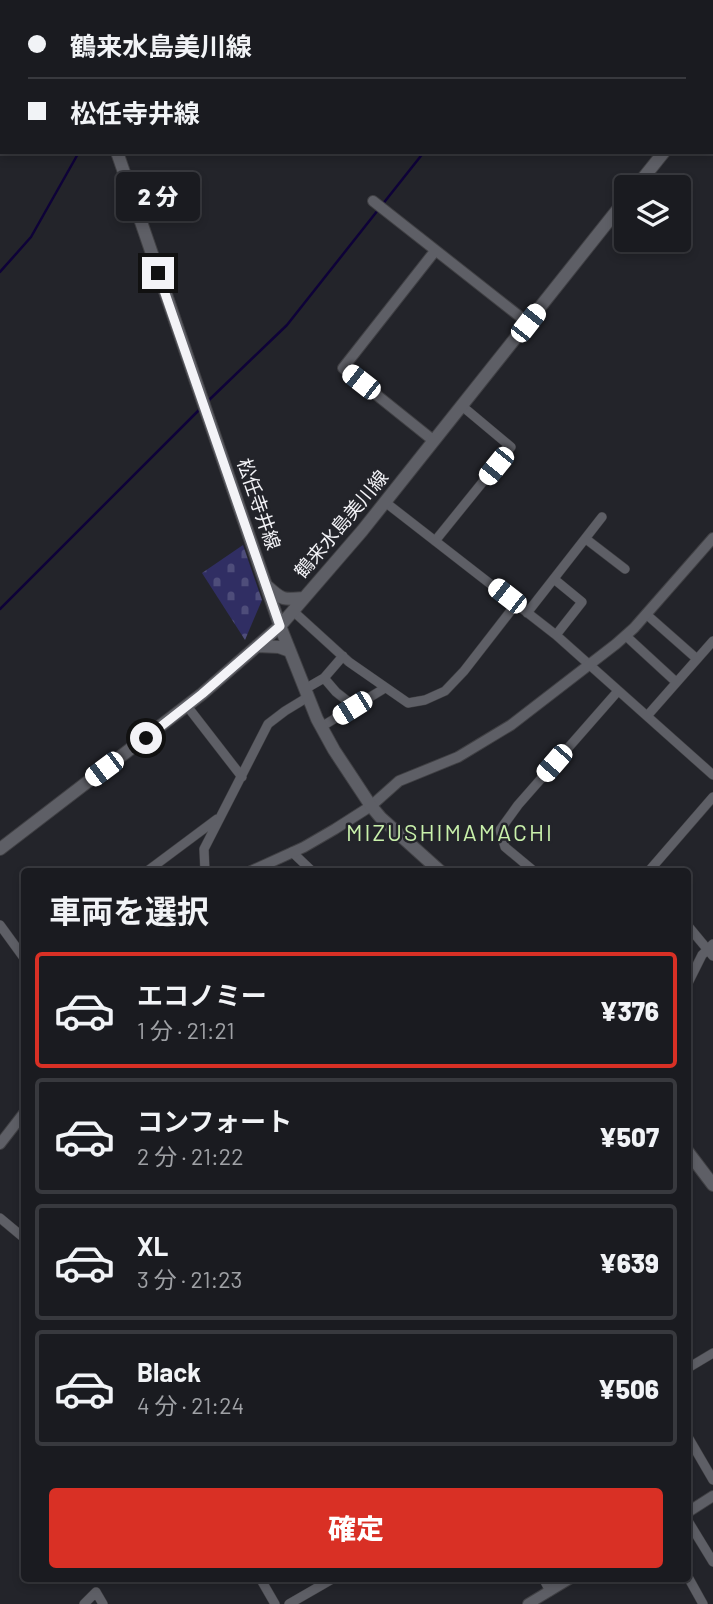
<!DOCTYPE html>
<html lang="ja">
<head>
<meta charset="utf-8">
<style>
	body { margin:0; font-family:Barlow,"Noto Sans JP",sans-serif; background:#232429; color:#f1f3f6; height:100vh; display:flex; flex-direction:column; font-size:26px; white-space:nowrap }
	* { box-sizing:border-box; margin:0 }
	p { font-size:23px; color:#9fa1a5 }
	.icon { flex:none; width:38px; height:38px; fill:none; stroke:currentColor; stroke-width:2; stroke-linecap:round; stroke-linejoin:round }
	.map { position:relative; flex:1; overflow:hidden }
	.details { position:absolute; left:21px; top:868px; width:670px; height:714px; display:flex; flex-direction:column; background:#1a1b20; border-radius:7px; box-shadow:0 4px 10px #0003,0 0 0 2px #38393e }
	.details>* { flex:none }
	.guide { position:absolute; left:0px; top:0px; width:714px; height:154px; box-shadow:0 4px 10px #0003,0 0 0 2px #38393e; display:grid; align-content:center; height:154px; padding:0 28px; background:#1a1b20 }
	.buttons { position:absolute; left:614px; top:175px; display:grid; gap:14px }
	.buttons a { display:grid; place-items:center; width:77px; height:77px; border-radius:7px; background:#1a1b20; box-shadow:0 4px 10px #0003,0 0 0 2px #38393e; font-size:35px }
	.end { position:absolute; width:32px; height:32px; margin:-16px; border:9px solid #f3f3f7; background:#111; box-shadow:0 0 0 4px #111 }
	.from { border-radius:50% }
	.bubble { position:absolute; height:49px; border-radius:7px; background:#1a1b20; box-shadow:0 4px 10px #0003,0 0 0 2px #38393e; font-size:23px; font-weight:800; line-height:49px; text-align:center }
	.car { position:absolute; width:21px; height:42px; margin:-21px -10px; border-radius:9px; box-shadow:0 0 5px 2px #0007; background:linear-gradient(#fff 24%,#345 0 40%,#fff 0 76%,#345 0 86%,#fff 0) }
	.guide b { display:flex; align-items:center; gap:24px; height:66px; font-size:26px }
	.guide b+b { border-top:2px solid #38393e }
	.guide i { width:18px; height:18px; background:#f1f3f6 }
	ul { padding:0; list-style:none }
	li { display:flex; align-items:center; gap:21px; height:116px; margin:0 14px 10px; padding:0 14px; border:4px solid #38393e; border-radius:7px }
	li div { flex:1 }
	li b { display:block; font-size:26px }
	li em { font-style:normal; font-weight:800 }
	li.active { border-color:#d93025 }
	li>.icon { width:63px; height:63px; stroke-width:1.5 }
	h2 { padding:0 28px; font-size:32px; line-height:84px }
	.primary-button { display:flex; gap:14px; margin-top:auto; padding:14px 28px }
	.primary-button a { flex:1; height:80px; border-radius:7px; background:#d93025; color:#fff; font-size:28px; font-weight:800; line-height:80px; text-align:center }
	.map>svg:first-child { display:block }
	.cemetery { fill:url(#cemetery-stones) }
	.lines { fill:none; stroke-linecap:round; stroke-linejoin:round }
	.stream { stroke:#0e0238; stroke-width:2.5 }
	.minor-casing { stroke:#404044; stroke-width:10 }
	.tertiary-casing { stroke:#404044; stroke-width:12 }
	.secondary-casing { stroke:#404044; stroke-width:14 }
	.minor { stroke:#5e5f66; stroke-width:9 }
	.tertiary { stroke:#5e5f66; stroke-width:10 }
	.secondary { stroke:#5e5f66; stroke-width:12 }
	.route { stroke:#f3f3f7; stroke-width:9 }
	.labels { text-anchor:middle; stroke-width:5; stroke-linejoin:round; paint-order:stroke }
	.street-label { font-size:19px; fill:#f3f3f7; stroke:#23242a }
	.quarter-label { font-size:23px; letter-spacing:2px; fill:#c9f1ab; stroke:#23242a }
</style>
</head>
<body>
<div class="map">
<svg width="713" height="1604" viewBox="0 0 713 1604">
	<defs>
		<pattern id="cemetery-stones" width="16" height="16" patternUnits="userSpaceOnUse" patternTransform="scale(1.75)"><rect width="16" height="16" fill="#302e63"/><path d="M2 7V4a2 2 0 0 1 4 0v3zM10 15v-3a2 2 0 0 1 4 0v3z" fill="#4e4d7a"/></pattern>
	</defs>
	<rect width="100%" height="100%" fill="#23242a"/>
	<path class="cemetery" d="M 243,545 L 262,600 L 245,640 L 202,573 Z"/>
	<g class="lines">
		<path class="stream" d="M 214,2 L 216,0
			M 542,2 L 544,0
			M 382,205 L 424,152
			M 0,272 L 31,237 L 79,152
			M 208,401 L 287,325 L 378,210
			M 0,609 L 201,408"/>
		<g class="minor-casing">
			<path id="minor" d="M 99,2 L 100,0
				M 165,2 L 167,0
				M 381,2 L 383,0
				M 385,502 L 556,635 L 713,775
				M 586,539 L 625,569
				M 435,541 L 511,447 L 462,406
				M 554,579 L 582,602 L 556,635
				M 293,611 L 349,662 L 408,703 L 425,700 L 445,691 L 464,671 L 516,604
				M 527,613 L 602,517
				M 646,614 L 697,659
				M 626,636 L 676,682
				M 324,678 L 336,692 L 350,703 L 352,708
				M 305,689 L 324,678 L 343,656
				M 187,706 L 242,777
				M 647,716 L 713,641
				M 321,727 L 385,688
				M 292,852 L 313,872
				M 146,872 L 217,819
				M 205,872 L 204,849 L 268,724 L 285,711 L 308,697
				M 535,872 L 505,847 L 500,830 L 518,805 L 618,691
				M 648,872 L 713,797
				M 0,925 L 24,958
				M 688,926 L 713,956
				M 688,983 L 702,955 L 713,944
				M 0,1218 L 24,1238
				M 688,1368 L 713,1353
				M 688,1437 L 713,1480
				M 688,1521 L 713,1562
				M 688,1577 L 703,1604
				M 260,1578 L 275,1604
				M 543,1578 L 550,1591
				M 84,1604 L 96,1592 L 103,1604
				M 289,1604 L 334,1578"/>
		</g>
		<g class="tertiary-casing">
			<path id="tertiary" d="M 373,201 L 528,323
				M 434,441 L 343,368 L 435,251
				M 249,872 L 304,847 L 335,829 L 371,806 L 399,781 L 458,757 L 511,725 L 616,644 L 634,628 L 713,538
				M 0,1144 L 24,1113
				M 688,1512 L 713,1496
				M 528,1604 L 571,1578"/>
		</g>
		<g class="secondary-casing">
			<path id="secondary" d="M 63,0 L 64,2
				M 712,91 L 713,90
				M 117,152 L 280,626 L 317,719 L 334,750 L 371,806 L 381,818 L 441,872
				M 636,187 L 664,152
				M 267,586 C 282,600 283,600 304,598
				M 257,646 L 279,647 L 290,651
				M 0,849 L 202,694 L 280,626 L 362,531 L 626,199
				M 688,1152 L 713,1185"/>
		</g>
		<use href="#minor" class="minor"/>
		<use href="#tertiary" class="tertiary"/>
		<use href="#secondary" class="secondary"/>
	</g>
	<g class="lines">
		<path class="route" d="M 146,738 L 202,694 L 280,626 L 158,273"/>
	</g>
	<g class="labels">
		<g class="street-label">
			<text transform="translate(259 504) rotate(71)" y="7">松任寺井線</text>
			<text transform="translate(341 524) rotate(-50)" y="7">鶴来水島美川線</text>
		</g>
		<g class="quarter-label">
			<text x="450" y="841">MIZUSHIMAMACHI</text>
		</g>
	</g>
</svg>
<div class="buttons">
<a><svg class="icon" aria-label="layers" viewBox="0 0 24 24"><path d="M12 4l9 5-9 5-9-5zM3 14l9 5 9-5"/></svg></a>
</div>
<i class="end from" style="left:146px;top:738px"></i>
<i class="end" style="left:158px;top:273px"></i>
<div class="bubble" style="left:116px;top:172px;width:84px">2 分</div>
<i class="car" style="left:528px;top:323px;rotate:38deg"></i>
<i class="car" style="left:361px;top:382px;rotate:308deg"></i>
<i class="car" style="left:496px;top:466px;rotate:219deg"></i>
<i class="car" style="left:507px;top:596px;rotate:308deg"></i>
<i class="car" style="left:352px;top:708px;rotate:238deg"></i>
<i class="car" style="left:554px;top:763px;rotate:221deg"></i>
<i class="car" style="left:104px;top:769px;rotate:233deg"></i>
<div class="guide">
<b><i class="from"></i>鶴来水島美川線</b>
<b><i></i>松任寺井線</b>
</div>
<section class="details">
<h2>車両を選択</h2>
<ul>
<li class="active"><svg class="icon" aria-label="car" viewBox="0 0 24 24"><path d="M5 17H2v-5l4-1 3-4h7l3 4 3 1v5h-3M9 17h6M6 11h13"/><circle cx="7" cy="17" r="2"/><circle cx="17" cy="17" r="2"/></svg><div><b>エコノミー</b><p>1 分 · 21:21</p></div><em>¥376</em></li>
<li><svg class="icon" aria-label="car" viewBox="0 0 24 24"><path d="M5 17H2v-5l4-1 3-4h7l3 4 3 1v5h-3M9 17h6M6 11h13"/><circle cx="7" cy="17" r="2"/><circle cx="17" cy="17" r="2"/></svg><div><b>コンフォート</b><p>2 分 · 21:22</p></div><em>¥507</em></li>
<li><svg class="icon" aria-label="car" viewBox="0 0 24 24"><path d="M5 17H2v-5l4-1 3-4h7l3 4 3 1v5h-3M9 17h6M6 11h13"/><circle cx="7" cy="17" r="2"/><circle cx="17" cy="17" r="2"/></svg><div><b>XL</b><p>3 分 · 21:23</p></div><em>¥639</em></li>
<li><svg class="icon" aria-label="car" viewBox="0 0 24 24"><path d="M5 17H2v-5l4-1 3-4h7l3 4 3 1v5h-3M9 17h6M6 11h13"/><circle cx="7" cy="17" r="2"/><circle cx="17" cy="17" r="2"/></svg><div><b>Black</b><p>4 分 · 21:24</p></div><em>¥506</em></li>
</ul>
<div class="primary-button"><a>確定</a></div>
</section>
</div>
</body>
</html>
